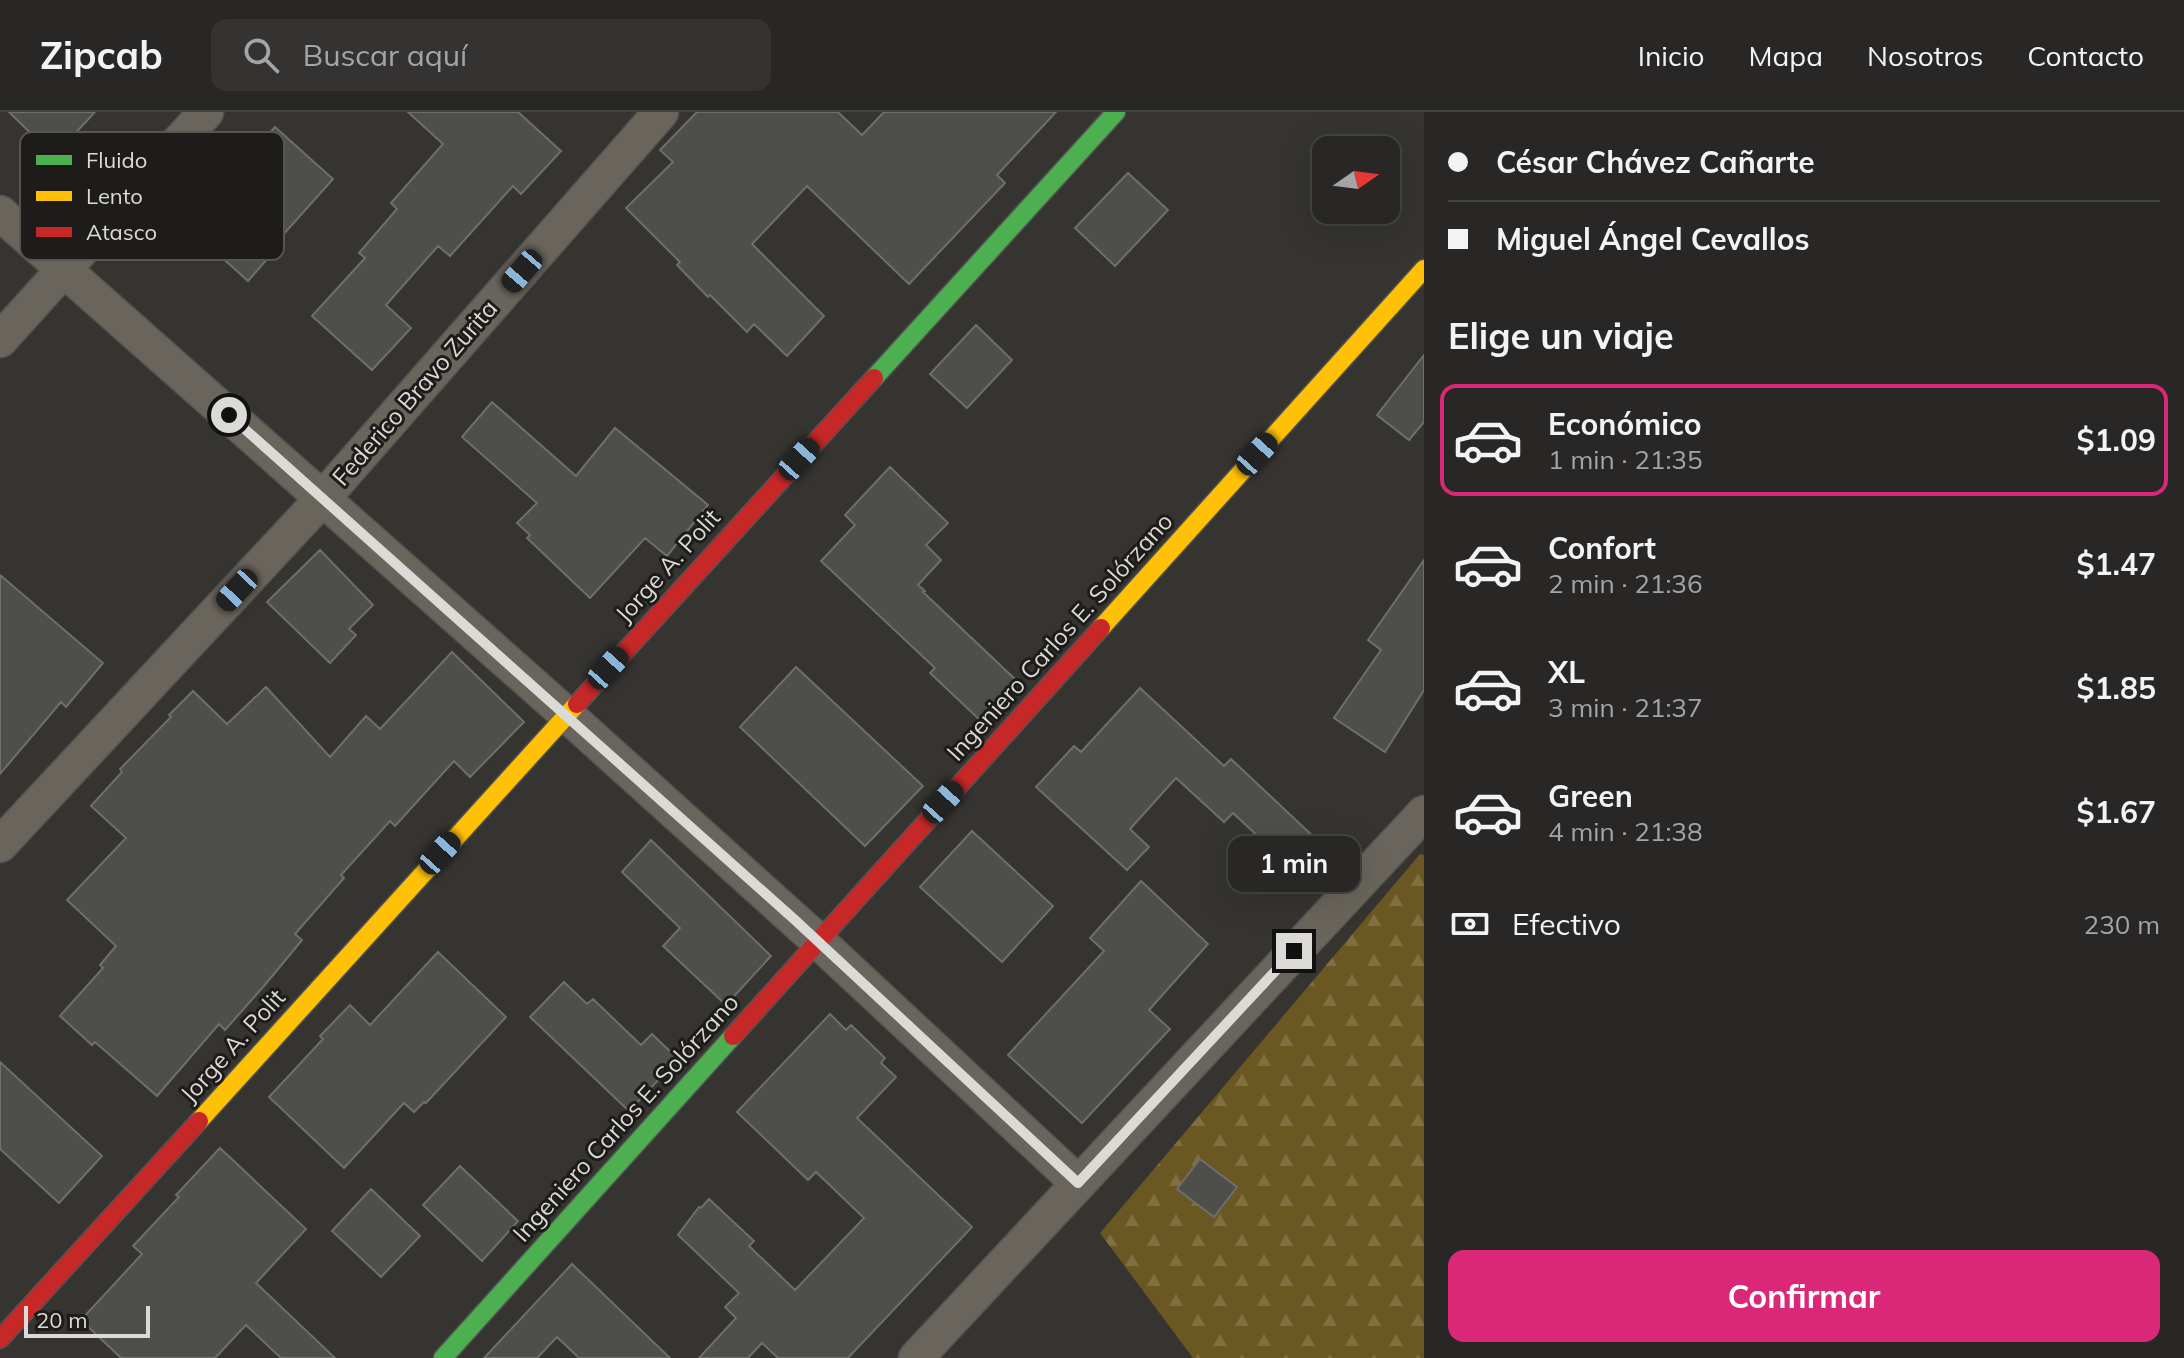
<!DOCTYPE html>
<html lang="es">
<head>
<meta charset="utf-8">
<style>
	body { margin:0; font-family:Mulish,sans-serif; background:#343332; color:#f1f3f6; height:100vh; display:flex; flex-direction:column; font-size:30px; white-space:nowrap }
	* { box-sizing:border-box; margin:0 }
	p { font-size:26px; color:#a5a5a7 }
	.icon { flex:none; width:44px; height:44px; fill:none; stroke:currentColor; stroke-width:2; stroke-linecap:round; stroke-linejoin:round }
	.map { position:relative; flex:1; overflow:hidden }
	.drawer { display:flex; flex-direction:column; background:#282725; width:760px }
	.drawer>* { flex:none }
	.hud { display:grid; align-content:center; height:176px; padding:0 24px; background:#282725 }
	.needle { width:52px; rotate:76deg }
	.tools { position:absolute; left:1312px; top:24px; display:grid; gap:16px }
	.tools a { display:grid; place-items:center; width:88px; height:88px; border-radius:16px; background:#282725; box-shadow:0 8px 32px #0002,0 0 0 2px #444442; font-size:40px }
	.scale { position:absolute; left:24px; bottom:20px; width:126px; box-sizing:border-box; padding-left:8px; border:4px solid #dbdad7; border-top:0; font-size:22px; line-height:28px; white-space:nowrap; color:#dbdad7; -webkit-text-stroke:6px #1d1c1a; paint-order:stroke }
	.end { position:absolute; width:36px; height:36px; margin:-18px; border:10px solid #dbdad7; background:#111; box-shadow:0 0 0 4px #111 }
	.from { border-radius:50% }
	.bubble { position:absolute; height:56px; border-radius:16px; background:#282725; box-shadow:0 8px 32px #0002,0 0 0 2px #444442; font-size:26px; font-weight:700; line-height:56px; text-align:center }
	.car { position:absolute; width:24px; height:48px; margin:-24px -12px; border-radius:10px; box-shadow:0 0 6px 2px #0007; background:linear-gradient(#222 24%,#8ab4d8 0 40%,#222 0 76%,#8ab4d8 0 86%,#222 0) }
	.hud b { display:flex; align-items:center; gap:28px; height:76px; font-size:30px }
	.hud b+b { border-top:2px solid #444442 }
	.hud i { width:20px; height:20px; background:#f1f3f6 }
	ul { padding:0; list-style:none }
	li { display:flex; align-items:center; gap:24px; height:112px; margin:0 16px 12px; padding:0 8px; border:4px solid transparent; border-radius:16px }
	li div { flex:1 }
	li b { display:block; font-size:30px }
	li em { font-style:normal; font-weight:700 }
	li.selected { border-color:#db2777 }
	li>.icon { width:72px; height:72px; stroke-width:1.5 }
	h2 { padding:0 24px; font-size:36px; line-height:96px }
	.pay { display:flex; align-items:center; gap:20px; height:88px; padding:0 24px; font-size:30px }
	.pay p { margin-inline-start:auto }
	.primary-button { display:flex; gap:16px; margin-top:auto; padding:16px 24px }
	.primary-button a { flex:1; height:92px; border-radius:16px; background:#db2777; color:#fff; font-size:32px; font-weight:700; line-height:92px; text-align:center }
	header { display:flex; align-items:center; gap:48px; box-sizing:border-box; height:112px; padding:0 40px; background:#282725; border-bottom:2px solid #444442 }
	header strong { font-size:38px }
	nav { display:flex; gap:44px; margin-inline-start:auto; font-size:28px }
	.search { width:560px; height:72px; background:#343332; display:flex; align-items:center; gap:20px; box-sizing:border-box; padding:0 28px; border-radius:16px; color:#a5a5a7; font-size:30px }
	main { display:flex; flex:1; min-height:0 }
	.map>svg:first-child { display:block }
	.forest { fill:url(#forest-firs) }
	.building { fill:#4e4e4b; stroke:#6f6e6c; stroke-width:2 }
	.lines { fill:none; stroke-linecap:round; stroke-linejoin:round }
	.street-casing { stroke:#525250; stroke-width:37 }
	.fast-casing { stroke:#525250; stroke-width:21 }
	.slow-casing { stroke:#525250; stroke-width:21 }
	.jam-casing { stroke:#525250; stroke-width:21 }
	.street { stroke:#69655c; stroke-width:34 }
	.fast { stroke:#4caf50; stroke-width:18 }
	.slow { stroke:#ffc107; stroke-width:18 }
	.jam { stroke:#c62828; stroke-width:18 }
	.route { stroke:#dbdad7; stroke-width:10 }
	.labels { text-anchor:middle; stroke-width:6; stroke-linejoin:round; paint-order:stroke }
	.street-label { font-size:24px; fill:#dbdad7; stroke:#1d1c1a }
	.key { fill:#1d1c1a; stroke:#565553; stroke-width:2 }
	.key-label { font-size:22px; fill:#dbdad7 }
</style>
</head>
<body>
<header>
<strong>Zipcab</strong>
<div class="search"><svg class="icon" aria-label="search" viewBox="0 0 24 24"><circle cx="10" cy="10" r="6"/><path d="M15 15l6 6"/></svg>Buscar aquí</div>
<nav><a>Inicio</a><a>Mapa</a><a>Nosotros</a><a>Contacto</a></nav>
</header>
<main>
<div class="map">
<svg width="1424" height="1246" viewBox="0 0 1424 1246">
	<defs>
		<pattern id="forest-firs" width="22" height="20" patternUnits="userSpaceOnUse" patternTransform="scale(2)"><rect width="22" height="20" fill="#6b5721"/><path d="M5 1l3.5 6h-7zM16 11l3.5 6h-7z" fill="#806f40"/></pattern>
	</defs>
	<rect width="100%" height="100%" fill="#353431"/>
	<path class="forest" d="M 1420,742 L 1424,743 L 1424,1246 L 1193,1246 L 1100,1121 Z"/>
	<path class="building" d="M 9,0 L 95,0 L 54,44 Z
		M 408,0 L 518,0 L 561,39 L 521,82 L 513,74 L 450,144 L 438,134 L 386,193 L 411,216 L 372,258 L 312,204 L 365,146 L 359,141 L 397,97 L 391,91 L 443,32 Z
		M 697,0 L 838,0 L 862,23 L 884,0 L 1056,0 L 997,63 L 1005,71 L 909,172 L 807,74 L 752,132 L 824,204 L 787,244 L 754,212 L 747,220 L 710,183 L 708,185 L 677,153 L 680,150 L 626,96 L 673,50 L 660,38 Z
		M 275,15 L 333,67 L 273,134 L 276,137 L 248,169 L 168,97 L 196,65 L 215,82 Z
		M 1128,61 L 1168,98 L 1115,154 L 1075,116 Z
		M 976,213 L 1012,248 L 967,296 L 930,262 Z
		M 1424,243 L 1424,310 L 1409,328 L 1377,303 Z
		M 492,290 L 576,364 L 615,316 L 708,393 L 667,444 L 645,426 L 590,486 L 527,426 L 530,423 L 517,411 L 537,391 L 462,325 Z
		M 890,355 L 948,411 L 926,433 L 941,448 L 918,473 L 925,479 L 923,480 L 1018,570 L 982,610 L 930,561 L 935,556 L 821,449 L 855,413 L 845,403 Z
		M 320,438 L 373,493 L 349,517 L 356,523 L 330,551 L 267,490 Z
		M 1424,448 L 1424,578 L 1385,640 L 1334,606 L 1381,538 L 1368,528 Z
		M 0,463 L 103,551 L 66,595 L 61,590 L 0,662 Z
		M 452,540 L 524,610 L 470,665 L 454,649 L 395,714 L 390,709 L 341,763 L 344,766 L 295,822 L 302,828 L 264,874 L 225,918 L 219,912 L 157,984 L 95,930 L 92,933 L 60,904 L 103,856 L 100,853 L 116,834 L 67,788 L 126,726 L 91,694 L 122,660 L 120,657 L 171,605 L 169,603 L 193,579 L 227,612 L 266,575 L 330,645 L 366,604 L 380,617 Z
		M 796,555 L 923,674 L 865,734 L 740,615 Z
		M 1140,576 L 1224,654 L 1231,647 L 1317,728 L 1292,756 L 1233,701 L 1224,710 L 1176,666 L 1130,717 L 1149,735 L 1127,758 L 1036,675 L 1074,634 L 1081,640 Z
		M 972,719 L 1053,794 L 1002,850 L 920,775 Z
		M 651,728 L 771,844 L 726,893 L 663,834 L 680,816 L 622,760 Z
		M 1141,769 L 1208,832 L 1149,898 L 1170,917 L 1082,1011 L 1008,943 L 1104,839 L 1090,826 Z
		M 438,840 L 506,905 L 426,991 L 424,990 L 414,1000 L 404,991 L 344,1056 L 269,985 L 323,927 L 320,924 L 350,893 L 370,913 Z
		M 564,870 L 587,892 L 593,887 L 641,933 L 652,922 L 678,947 L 629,999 L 530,905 Z
		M 830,902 L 846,918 L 851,913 L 885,946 L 881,951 L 896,965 L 857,1006 L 972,1115 L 848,1246 L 778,1246 L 762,1231 L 748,1246 L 699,1246 L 736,1206 L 725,1195 L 739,1181 L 678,1123 L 699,1095 L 701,1096 L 709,1087 L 754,1129 L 749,1134 L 795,1178 L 864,1106 L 816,1060 L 808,1068 L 737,1000 Z
		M 0,950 L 102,1044 L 59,1091 L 0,1037 Z
		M 220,1036 L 306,1117 L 256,1171 L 335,1246 L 281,1246 L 246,1213 L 215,1246 L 121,1246 L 81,1208 L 142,1142 L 133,1134 L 179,1085 L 176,1083 Z
		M 1200,1047 L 1237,1075 L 1214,1105 L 1177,1077 Z
		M 460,1054 L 518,1109 L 482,1149 L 423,1093 Z
		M 371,1077 L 420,1124 L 381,1165 L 332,1119 Z
		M 572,1152 L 670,1246 L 579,1246 L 557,1225 L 537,1246 L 484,1246 Z"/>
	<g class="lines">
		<g class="street-casing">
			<path id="street" d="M 0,101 L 566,602 L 818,829 L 1078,1071
				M 0,228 L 206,0
				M 0,733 L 323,386 L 661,0
				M 916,1246 L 1424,701"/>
		</g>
		<g class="fast-casing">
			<path id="fast" d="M 874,266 L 1116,0
				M 443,1246 L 733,924"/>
		</g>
		<g class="slow-casing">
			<path id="slow" d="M 1101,516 L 1424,157
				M 199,1009 L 577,592"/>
		</g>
		<g class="jam-casing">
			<path id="jam" d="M 577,592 L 874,266
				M 733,924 L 1101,516
				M 0,1227 L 199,1009"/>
		</g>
		<use href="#street" class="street"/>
		<use href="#fast" class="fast"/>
		<use href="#slow" class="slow"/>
		<use href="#jam" class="jam"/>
	</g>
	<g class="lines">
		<path class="route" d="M 229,303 L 795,808 L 1078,1071 L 1294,839"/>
	</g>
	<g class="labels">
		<g class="street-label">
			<text transform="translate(415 281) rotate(-49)" y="8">Federico Bravo Zurita</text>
			<text transform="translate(668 454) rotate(-48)" y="8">Jorge A. Polit</text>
			<text transform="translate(1060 525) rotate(-48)" y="8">Ingeniero Carlos E. Solórzano</text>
			<text transform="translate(233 934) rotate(-48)" y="8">Jorge A. Polit</text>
			<text transform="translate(626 1006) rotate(-48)" y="8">Ingeniero Carlos E. Solórzano</text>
		</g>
	</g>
	<rect x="20" y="20" width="264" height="128" rx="12" class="key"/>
	<rect x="36" y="43" width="36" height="10" fill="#4caf50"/>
	<rect x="36" y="79" width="36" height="10" fill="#ffc107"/>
	<rect x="36" y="115" width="36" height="10" fill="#c62828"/>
	<g class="key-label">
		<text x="86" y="56">Fluido</text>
		<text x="86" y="92">Lento</text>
		<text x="86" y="128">Atasco</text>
	</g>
</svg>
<div class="tools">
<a><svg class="needle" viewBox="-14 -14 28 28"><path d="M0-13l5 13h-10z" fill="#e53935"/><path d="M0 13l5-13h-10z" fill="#a5a5a7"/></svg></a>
</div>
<div class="scale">20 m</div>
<i class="end from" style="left:229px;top:303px"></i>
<i class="end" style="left:1294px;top:839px"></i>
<div class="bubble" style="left:1228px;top:724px;width:132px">1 min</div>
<i class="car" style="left:522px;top:159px;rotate:221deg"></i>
<i class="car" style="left:1257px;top:342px;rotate:42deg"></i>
<i class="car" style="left:799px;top:347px;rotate:42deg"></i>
<i class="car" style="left:237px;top:478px;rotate:223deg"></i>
<i class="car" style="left:608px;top:556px;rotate:42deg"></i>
<i class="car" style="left:943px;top:690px;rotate:42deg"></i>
<i class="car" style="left:440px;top:741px;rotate:42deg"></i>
</div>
<section class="drawer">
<div class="hud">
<b><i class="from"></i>César Chávez Cañarte</b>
<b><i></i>Miguel Ángel Cevallos</b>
</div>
<h2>Elige un viaje</h2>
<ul>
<li class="selected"><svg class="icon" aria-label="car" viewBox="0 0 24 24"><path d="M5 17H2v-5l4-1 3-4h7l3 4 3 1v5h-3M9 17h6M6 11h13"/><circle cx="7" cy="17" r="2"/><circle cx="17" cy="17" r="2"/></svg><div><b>Económico</b><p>1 min · 21:35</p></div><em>$1.09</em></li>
<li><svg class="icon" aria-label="car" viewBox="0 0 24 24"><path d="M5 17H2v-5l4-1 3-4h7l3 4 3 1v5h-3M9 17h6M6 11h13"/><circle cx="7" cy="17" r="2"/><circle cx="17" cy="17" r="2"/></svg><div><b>Confort</b><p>2 min · 21:36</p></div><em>$1.47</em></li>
<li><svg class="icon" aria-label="car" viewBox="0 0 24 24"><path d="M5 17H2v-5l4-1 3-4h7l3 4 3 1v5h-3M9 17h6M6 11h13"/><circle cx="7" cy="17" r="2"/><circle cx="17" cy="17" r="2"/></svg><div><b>XL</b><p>3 min · 21:37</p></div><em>$1.85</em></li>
<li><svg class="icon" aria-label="car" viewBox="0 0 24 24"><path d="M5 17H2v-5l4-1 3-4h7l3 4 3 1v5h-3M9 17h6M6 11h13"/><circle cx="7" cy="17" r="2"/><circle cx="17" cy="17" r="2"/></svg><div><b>Green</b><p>4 min · 21:38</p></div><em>$1.67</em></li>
</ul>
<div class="pay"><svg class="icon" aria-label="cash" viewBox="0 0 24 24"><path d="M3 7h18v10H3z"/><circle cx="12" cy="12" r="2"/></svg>Efectivo<p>230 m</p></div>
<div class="primary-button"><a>Confirmar</a></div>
</section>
</main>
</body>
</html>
